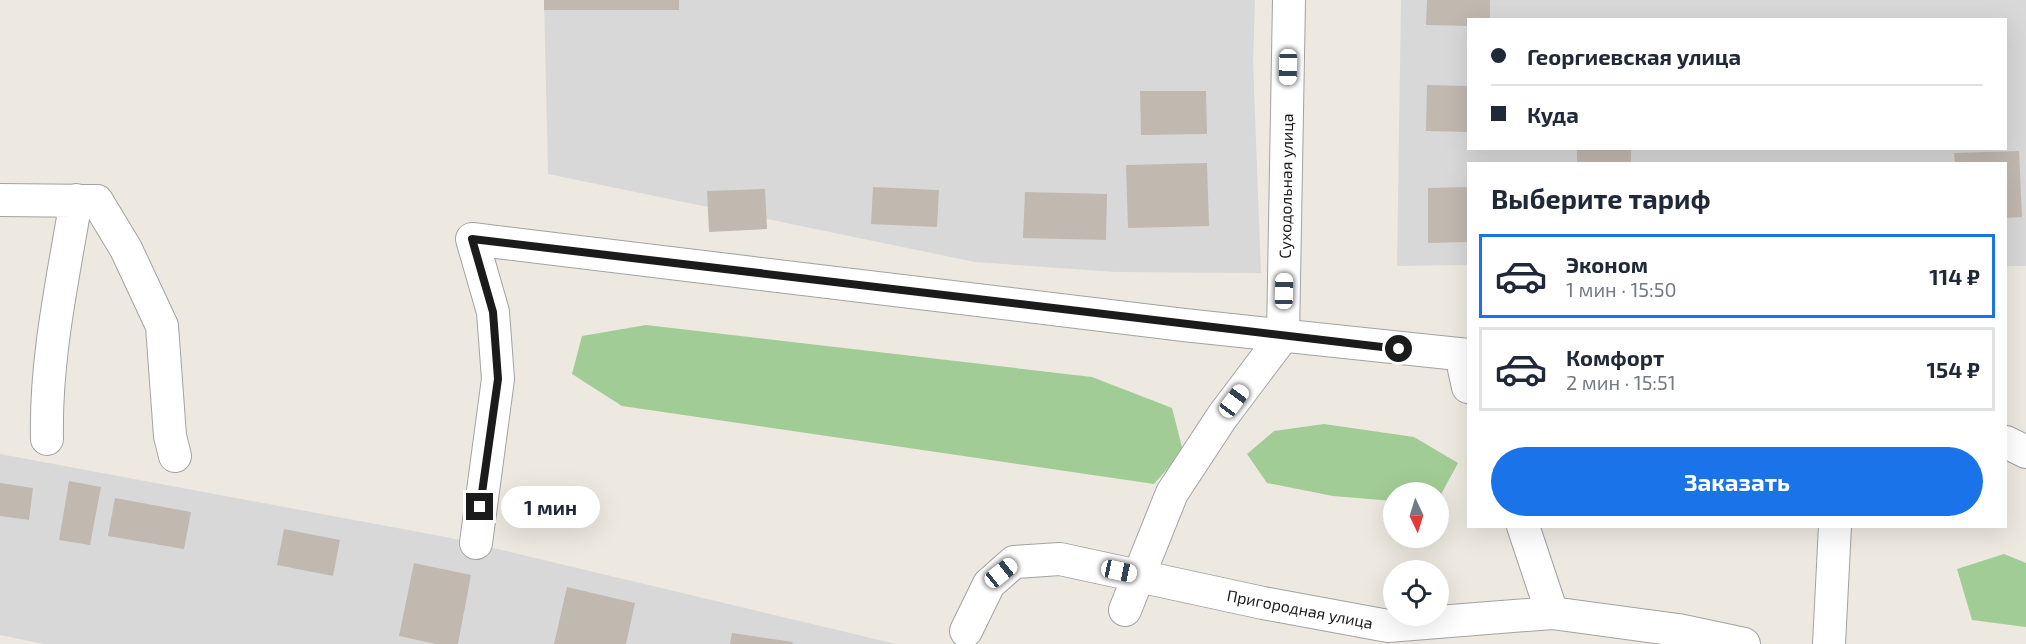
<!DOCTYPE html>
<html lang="ru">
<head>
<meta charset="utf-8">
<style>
	body { margin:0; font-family:"Exo 2",sans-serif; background:#f2f2f3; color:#1f2937; height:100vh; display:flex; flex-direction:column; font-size:22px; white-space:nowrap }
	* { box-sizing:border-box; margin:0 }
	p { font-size:20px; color:#747a83 }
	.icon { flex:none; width:33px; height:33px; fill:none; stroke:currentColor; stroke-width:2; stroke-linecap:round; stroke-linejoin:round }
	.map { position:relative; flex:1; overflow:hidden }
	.sheet { position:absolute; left:1467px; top:162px; width:540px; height:366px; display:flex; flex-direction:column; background:#fff; border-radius:0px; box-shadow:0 6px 24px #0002 }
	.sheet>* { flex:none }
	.hud { position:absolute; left:1467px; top:18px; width:540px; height:132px; border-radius:0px; box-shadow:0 6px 24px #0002; display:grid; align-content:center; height:132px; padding:0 24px; background:#fff }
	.needle { width:39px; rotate:176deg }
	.tools { position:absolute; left:1383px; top:482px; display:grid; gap:12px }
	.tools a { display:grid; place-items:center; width:66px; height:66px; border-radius:50%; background:#fff; box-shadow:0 6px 24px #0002; font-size:30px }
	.end { position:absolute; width:27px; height:27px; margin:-14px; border:8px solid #1b1b1b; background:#fff; box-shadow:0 0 0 3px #fff }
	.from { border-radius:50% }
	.bubble { position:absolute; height:42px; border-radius:21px; background:#fff; box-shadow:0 6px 24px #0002; font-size:20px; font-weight:700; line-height:42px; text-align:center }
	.car { position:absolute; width:18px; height:36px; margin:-18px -9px; border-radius:8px; box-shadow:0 0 4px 2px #0007; background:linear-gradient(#fff 24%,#345 0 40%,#fff 0 76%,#345 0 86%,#fff 0) }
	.hud b { display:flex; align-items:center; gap:21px; height:57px; font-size:22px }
	.hud b+b { border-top:2px solid #e0e1e3 }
	.hud i { width:15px; height:15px; background:#1f2937 }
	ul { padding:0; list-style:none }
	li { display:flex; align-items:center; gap:18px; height:84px; margin:0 12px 9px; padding:0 12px; border:3px solid #e0e1e3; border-radius:0px }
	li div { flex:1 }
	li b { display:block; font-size:22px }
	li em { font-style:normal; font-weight:700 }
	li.current { border-color:#1a73e8 }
	li>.icon { width:54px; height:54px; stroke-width:1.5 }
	h2 { padding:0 24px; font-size:27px; line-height:72px }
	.button { display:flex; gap:12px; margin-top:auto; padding:12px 24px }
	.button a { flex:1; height:69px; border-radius:36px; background:#1a73e8; color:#fff; font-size:24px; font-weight:700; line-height:69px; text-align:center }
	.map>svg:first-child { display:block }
	.residential { fill:#d9d8d8; fill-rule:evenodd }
	.forest { fill:#a2cc95 }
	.building { fill:#c1b8b0 }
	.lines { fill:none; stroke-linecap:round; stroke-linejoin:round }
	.minor-casing { stroke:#a2a2a2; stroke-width:34 }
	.minor { stroke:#fff; stroke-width:32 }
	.route { stroke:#1b1b1b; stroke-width:8 }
	.labels { text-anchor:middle; stroke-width:4.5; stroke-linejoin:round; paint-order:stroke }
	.street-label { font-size:16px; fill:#1b1b1b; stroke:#fff }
</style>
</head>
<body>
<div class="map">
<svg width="2026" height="644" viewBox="0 0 2026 644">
	<rect width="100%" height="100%" fill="#ede9e0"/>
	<path class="residential" d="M 544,0 L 1255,0 L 1253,62 L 1261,273 L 1115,272 L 975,262 L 548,174 Z
		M 1401,0 L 2026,0 L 2026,266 L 2006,266 L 2006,164 L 1468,164 L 1468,265 L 1397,266 ZM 1468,20 L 2006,20 L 2006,148 L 1468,148 Z
		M 0,454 L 451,538 L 896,644 L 44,644 L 0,635 Z"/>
	<path class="forest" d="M 646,325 L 1092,377 L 1172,408 L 1183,451 L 1154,484 L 622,406 L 572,374 L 582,336 Z
		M 1324,424 L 1414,437 L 1458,463 L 1439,498 L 1438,492 L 1394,492 L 1393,501 L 1333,496 L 1267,483 L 1247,454 L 1274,431 Z
		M 2004,554 L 2026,563 L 2026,627 L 1972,620 L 1957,569 Z"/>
	<path class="building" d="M 544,0 L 679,0 L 679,10 L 544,10 Z
		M 1427,0 L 1490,0 L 1490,20 L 1468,20 L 1468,26 L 1426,25 Z
		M 1427,85 L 1468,86 L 1468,132 L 1426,131 Z
		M 1140,91 L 1206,91 L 1207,134 L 1141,135 Z
		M 1577,149 L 1631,149 L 1631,164 L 1577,164 Z
		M 2019,151 L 2022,217 L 2006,218 L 2006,164 L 1955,164 L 1954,153 Z
		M 1207,163 L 1209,226 L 1128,228 L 1126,165 Z
		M 873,187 L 939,190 L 937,227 L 871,224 Z
		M 1468,187 L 1468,242 L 1428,243 L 1428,188 Z
		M 765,189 L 767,229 L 709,232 L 707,191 Z
		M 1025,192 L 1107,194 L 1106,240 L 1023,238 Z
		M 69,481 L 101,487 L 90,545 L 59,540 Z
		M 0,483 L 33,488 L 29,520 L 0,516 Z
		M 115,498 L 191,512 L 184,549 L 108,536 Z
		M 284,529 L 340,540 L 333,576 L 277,565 Z
		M 414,563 L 471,575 L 458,644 L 436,644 L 399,636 Z
		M 567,587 L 635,603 L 626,644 L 554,644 Z
		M 732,633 L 793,642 L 792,644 L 730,644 Z"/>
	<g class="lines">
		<g class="minor-casing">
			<path id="minor" d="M 0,200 L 97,201
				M 97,201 L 126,249 L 162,326 L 170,436 L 175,456
				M 1461,355 L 1468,387
				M 47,439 C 45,359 63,279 76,200
				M 2006,442 L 2026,452
				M 1523,526 L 1552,613
				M 476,543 L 498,379 L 493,312 L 472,239 L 1184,325 L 1468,355
				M 1125,610 L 1172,493 L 1222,417 L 1283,336 L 1289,0
				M 966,631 L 989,584 L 1014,562 L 1060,559 L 1263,603 L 1388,626 L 1552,613 L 1678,630 L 1744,644
				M 1829,644 L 1835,526"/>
		</g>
		<use href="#minor" class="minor"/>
	</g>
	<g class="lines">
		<path class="route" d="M 480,507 L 498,379 L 493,312 L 472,239 L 1399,349"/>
	</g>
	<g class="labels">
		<g class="street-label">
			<text transform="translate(1286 186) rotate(-89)" y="6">Суходольная улица</text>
			<text transform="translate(1300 609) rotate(11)" y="6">Пригородная улица</text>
		</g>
	</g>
</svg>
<div class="tools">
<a><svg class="needle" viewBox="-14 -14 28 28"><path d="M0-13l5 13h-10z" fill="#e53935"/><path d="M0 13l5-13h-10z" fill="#747a83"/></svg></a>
<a><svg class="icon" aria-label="locate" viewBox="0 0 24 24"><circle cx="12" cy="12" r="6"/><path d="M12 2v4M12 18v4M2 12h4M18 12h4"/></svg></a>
</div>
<i class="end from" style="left:1399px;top:349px"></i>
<i class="end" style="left:480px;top:507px"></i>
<div class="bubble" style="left:501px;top:486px;width:99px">1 мин</div>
<i class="car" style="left:1288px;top:67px;rotate:181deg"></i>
<i class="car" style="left:1284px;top:291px;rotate:1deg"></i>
<i class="car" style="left:1234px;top:401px;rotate:37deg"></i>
<i class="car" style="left:1119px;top:571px;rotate:102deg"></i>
<i class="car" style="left:1001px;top:573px;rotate:51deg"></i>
<div class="hud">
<b><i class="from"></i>Георгиевская улица</b>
<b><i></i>Куда</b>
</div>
<section class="sheet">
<h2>Выберите тариф</h2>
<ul>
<li class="current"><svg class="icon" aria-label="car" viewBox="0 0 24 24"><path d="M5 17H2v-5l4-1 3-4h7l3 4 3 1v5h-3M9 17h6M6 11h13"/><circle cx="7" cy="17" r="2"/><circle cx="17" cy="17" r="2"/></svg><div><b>Эконом</b><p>1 мин · 15:50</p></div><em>114 ₽</em></li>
<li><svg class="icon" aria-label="car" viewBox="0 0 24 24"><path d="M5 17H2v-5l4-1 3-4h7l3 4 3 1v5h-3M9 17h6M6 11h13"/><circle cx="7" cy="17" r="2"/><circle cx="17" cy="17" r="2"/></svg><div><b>Комфорт</b><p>2 мин · 15:51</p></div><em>154 ₽</em></li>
</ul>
<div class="button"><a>Заказать</a></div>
</section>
</div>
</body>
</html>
